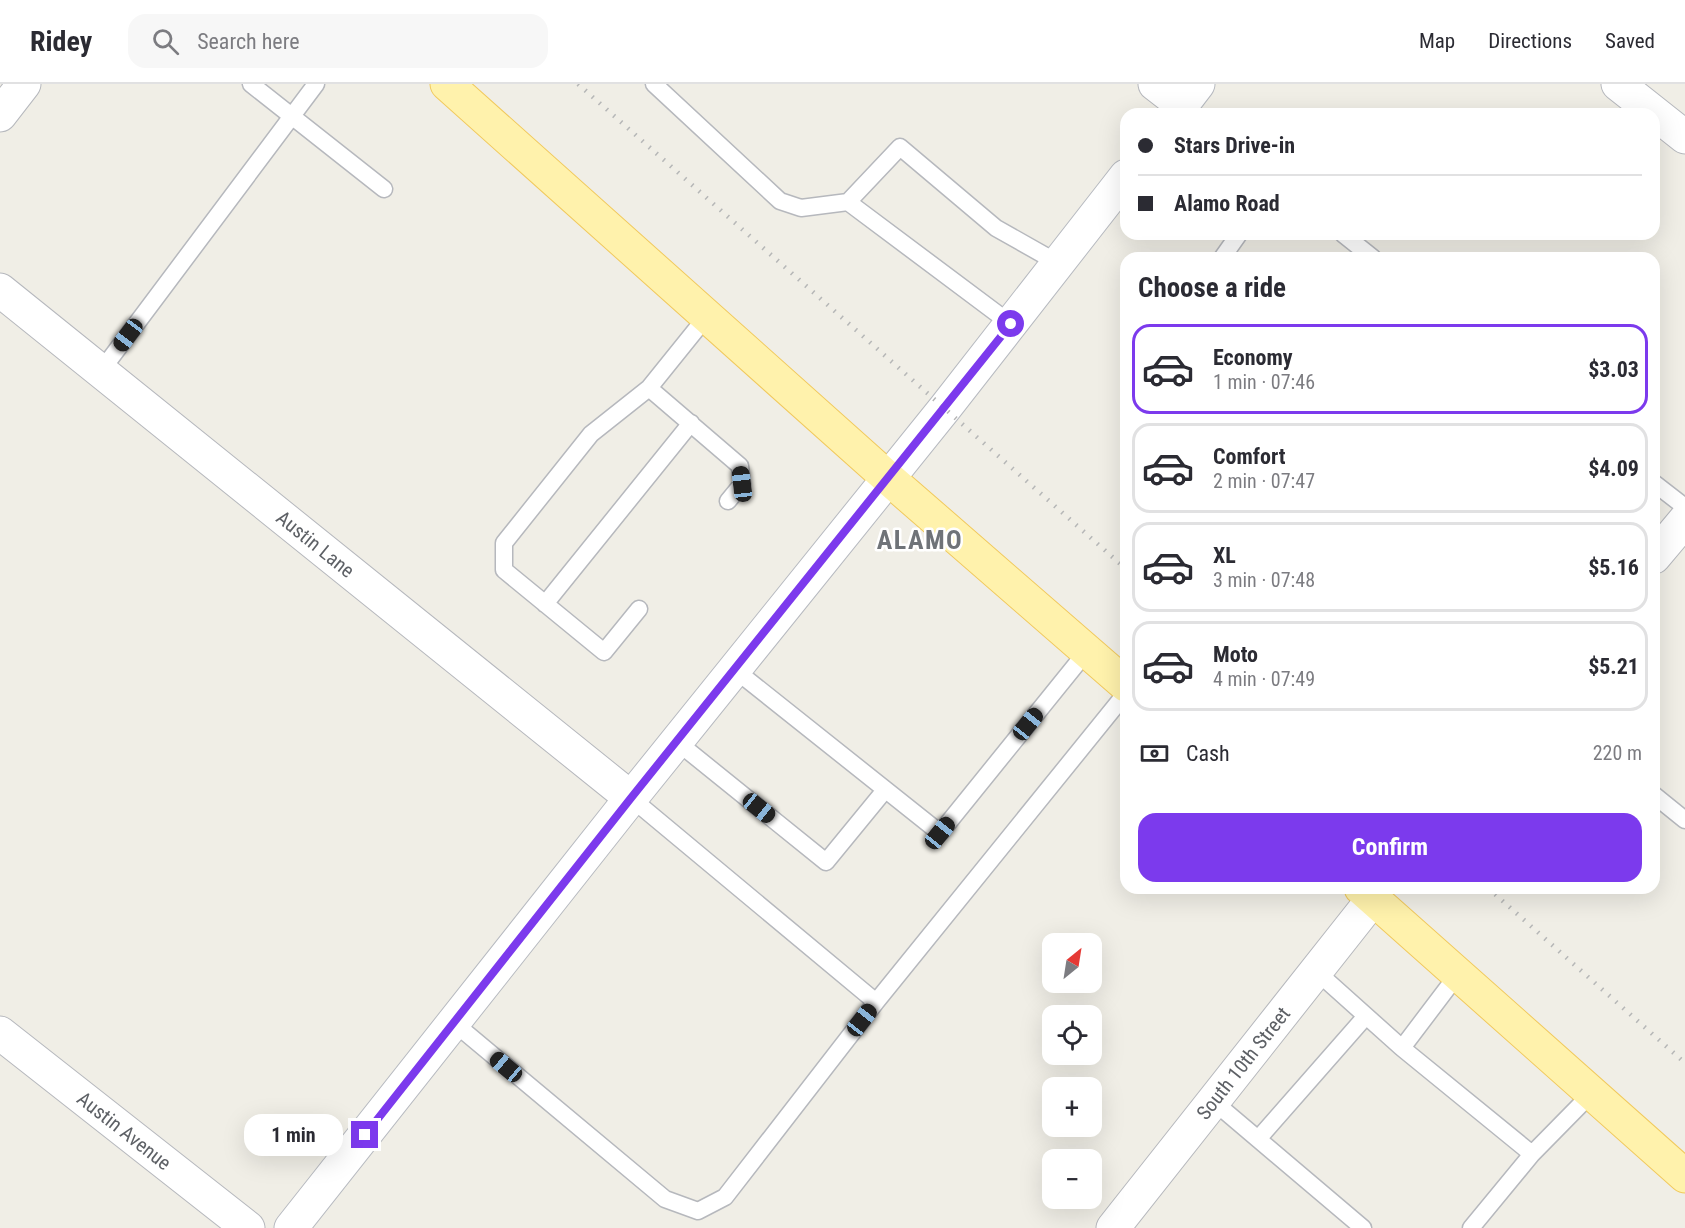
<!DOCTYPE html>
<html lang="en">
<head>
<meta charset="utf-8">
<style>
	body { margin:0; font-family:"Roboto Condensed",sans-serif; background:#f7f7f7; color:#2b2b33; height:100vh; display:flex; flex-direction:column; font-size:22px; white-space:nowrap }
	* { box-sizing:border-box; margin:0 }
	p { font-size:20px; color:#7c7c81 }
	.icon { flex:none; width:33px; height:33px; fill:none; stroke:currentColor; stroke-width:2; stroke-linecap:round; stroke-linejoin:round }
	.map { position:relative; flex:1; overflow:hidden }
	.side { position:absolute; left:1120px; top:168px; width:540px; height:642px; display:flex; flex-direction:column; background:#fff; border-radius:18px; box-shadow:0 6px 24px #0002 }
	.side>* { flex:none }
	.banner { position:absolute; left:1120px; top:24px; width:540px; height:132px; border-radius:18px; box-shadow:0 6px 24px #0002; display:grid; align-content:center; height:132px; padding:0 18px; background:#fff }
	.needle { width:39px; rotate:30deg }
	.buttons { position:absolute; left:1042px; top:849px; display:grid; gap:12px }
	.buttons a { display:grid; place-items:center; width:60px; height:60px; border-radius:12px; background:#fff; box-shadow:0 6px 24px #0002; font-size:30px }
	.end { position:absolute; width:27px; height:27px; margin:-14px; border:8px solid #7c3aed; background:#fff; box-shadow:0 0 0 3px #fff }
	.from { border-radius:50% }
	.bubble { position:absolute; height:42px; border-radius:18px; background:#fff; box-shadow:0 6px 24px #0002; font-size:20px; font-weight:700; line-height:42px; text-align:center }
	.car { position:absolute; width:18px; height:36px; margin:-18px -9px; border-radius:8px; box-shadow:0 0 4px 2px #0007; background:linear-gradient(#222 24%,#8ab4d8 0 40%,#222 0 76%,#8ab4d8 0 86%,#222 0) }
	.banner b { display:flex; align-items:center; gap:21px; height:57px; font-size:22px }
	.banner b+b { border-top:2px solid #e1e1e2 }
	.banner i { width:15px; height:15px; background:#2b2b33 }
	ul { padding:0; list-style:none }
	li { display:flex; align-items:center; gap:18px; height:90px; margin:0 12px 9px; padding:0 6px; border:3px solid #e1e1e2; border-radius:18px }
	li div { flex:1 }
	li b { display:block; font-size:22px }
	li em { font-style:normal; font-weight:700 }
	li.on { border-color:#7c3aed }
	li>.icon { width:54px; height:54px; stroke-width:1.5 }
	h2 { padding:0 18px; font-size:27px; line-height:72px }
	.pay { display:flex; align-items:center; gap:15px; height:66px; padding:0 18px; font-size:22px }
	.pay p { margin-inline-start:auto }
	.primary-button { display:flex; gap:12px; margin-top:auto; padding:12px 18px }
	.primary-button a { flex:1; height:69px; border-radius:18px; background:#7c3aed; color:#fff; font-size:24px; font-weight:700; line-height:69px; text-align:center }
	header { display:flex; align-items:center; gap:36px; box-sizing:border-box; height:84px; padding:0 30px; background:#fff; border-bottom:2px solid #e1e1e2 }
	header strong { font-size:28px }
	nav { display:flex; gap:33px; margin-inline-start:auto; font-size:21px }
	.search { width:420px; height:54px; background:#f7f7f7; display:flex; align-items:center; gap:15px; box-sizing:border-box; padding:0 21px; border-radius:18px; color:#7c7c81; font-size:22px }
	.map>svg:first-child { display:block }
	.lines { fill:none; stroke-linecap:round; stroke-linejoin:round }
	.service-casing { stroke:#b6b8bd; stroke-width:19 }
	.minor-casing { stroke:#b6b8bd; stroke-width:35 }
	.secondary-casing { stroke:#b7bac0; stroke-width:35 }
	.primary-casing { stroke:#f1c95d; stroke-width:35 }
	.service { stroke:#fff; stroke-width:16 }
	.minor { stroke:#fff; stroke-width:33 }
	.secondary { stroke:#fff; stroke-width:33 }
	.primary { stroke:#fff2ac; stroke-width:33 }
	.rail { stroke:#b6b7b7; stroke-width:4.5; stroke-dasharray:1.5 8; stroke-linecap:butt }
	.route { stroke:#7c3aed; stroke-width:8 }
	.labels { text-anchor:middle; stroke-width:5; stroke-linejoin:round; paint-order:stroke }
	.street-label { font-size:20px; fill:#5e6166; stroke:#fff }
	.district-label { font-size:26px; font-weight:bold; letter-spacing:1.5px; fill:#6f7378; stroke:#fff }
</style>
</head>
<body>
<header>
<strong>Ridey</strong>
<div class="search"><svg class="icon" aria-label="search" viewBox="0 0 24 24"><circle cx="10" cy="10" r="6"/><path d="M15 15l6 6"/></svg>Search here</div>
<nav><a>Map</a><a>Directions</a><a>Saved</a></nav>
</header>
<div class="map">
<svg width="1685" height="1144" viewBox="0 0 1685 1144">
	<rect width="100%" height="100%" fill="#f0eee6"/>
	<g class="lines">
		<g class="service-casing">
			<path id="service" d="M 251,0 L 384,105
				M 654,0 L 780,117 L 801,124 L 848,118 L 900,63 L 996,144 L 1058,179
				M 848,118 L 1011,240
				M 1343,150 L 1373,174
				M 1222,174 L 1239,150
				M 101,287 L 316,0
				M 649,304 L 740,382 L 742,400 L 728,417
				M 1654,399 L 1685,423
				M 545,520 L 691,339
				M 639,525 L 604,568 L 504,486 L 504,459 L 591,350 L 649,304 L 707,232
				M 734,585 L 940,749 L 1087,567
				M 676,657 L 826,778 L 885,706
				M 1654,711 L 1685,736
				M 631,714 L 876,918 L 1126,609
				M 1316,887 L 1402,964
				M 1458,890 L 1402,964 L 1532,1070 L 1592,1009
				M 453,938 L 665,1115 L 698,1127 L 725,1113 L 876,918
				M 1213,1017 L 1363,1144
				M 1258,1055 L 1366,932
				M 1471,1144 L 1532,1070"/>
		</g>
		<g class="minor-casing">
			<g id="minor">
				<path d="M 1155,0 L 1182,21"/>
				<path d="M 1618,0 L 1685,53"/>
				<path d="M 0,31 L 24,0"/>
				<path id="s1" d="M 0,206 L 631,714"/>
				<path d="M 1654,473 L 1685,436"/>
				<path id="s2" d="M 0,949 L 248,1144"/>
				<path id="s3" d="M 1113,1144 L 1373,815"/>
			</g>
		</g>
		<g class="secondary-casing">
			<path id="secondary" d="M 1175,30 L 1198,0
				M 291,1144 L 631,714 L 945,324 L 1126,92"/>
		</g>
		<g class="primary-casing">
			<path id="primary" d="M 447,0 L 888,394 L 1126,601
				M 1361,804 L 1685,1092"/>
		</g>
		<use href="#service" class="service"/>
		<use href="#minor" class="minor"/>
		<use href="#secondary" class="secondary"/>
		<use href="#primary" class="primary"/>
		<path class="rail" d="M 578,0 L 1126,485
			M 1488,804 L 1685,979"/>
	</g>
	<g class="lines">
		<path class="route" d="M 365,1051 L 631,714 L 1011,240"/>
	</g>
	<g class="labels">
		<g class="street-label">
			<text dy="7" stroke="none"><textPath href="#s1" startOffset="405">Austin Lane</textPath></text>
			<text dy="7" stroke="none"><textPath href="#s3" startOffset="210">South 10th Street</textPath></text>
			<text dy="7" stroke="none"><textPath href="#s2" startOffset="158">Austin Avenue</textPath></text>
		</g>
		<g class="district-label">
			<text x="920" y="465">ALAMO</text>
		</g>
	</g>
</svg>
<div class="buttons">
<a><svg class="needle" viewBox="-14 -14 28 28"><path d="M0-13l5 13h-10z" fill="#e53935"/><path d="M0 13l5-13h-10z" fill="#7c7c81"/></svg></a>
<a><svg class="icon" aria-label="locate" viewBox="0 0 24 24"><circle cx="12" cy="12" r="6"/><path d="M12 2v4M12 18v4M2 12h4M18 12h4"/></svg></a>
<a>+</a>
<a>−</a>
</div>
<i class="end from" style="left:1011px;top:240px"></i>
<i class="end" style="left:365px;top:1051px"></i>
<div class="bubble" style="left:244px;top:1030px;width:99px">1 min</div>
<i class="car" style="left:128px;top:251px;rotate:217deg"></i>
<i class="car" style="left:742px;top:400px;rotate:353deg"></i>
<i class="car" style="left:1028px;top:640px;rotate:39deg"></i>
<i class="car" style="left:759px;top:724px;rotate:129deg"></i>
<i class="car" style="left:940px;top:749px;rotate:39deg"></i>
<i class="car" style="left:862px;top:936px;rotate:38deg"></i>
<i class="car" style="left:506px;top:983px;rotate:310deg"></i>
<div class="banner">
<b><i class="from"></i>Stars Drive-in</b>
<b><i></i>Alamo Road</b>
</div>
<section class="side">
<h2>Choose a ride</h2>
<ul>
<li class="on"><svg class="icon" aria-label="car" viewBox="0 0 24 24"><path d="M5 17H2v-5l4-1 3-4h7l3 4 3 1v5h-3M9 17h6M6 11h13"/><circle cx="7" cy="17" r="2"/><circle cx="17" cy="17" r="2"/></svg><div><b>Economy</b><p>1 min · 07:46</p></div><em>$3.03</em></li>
<li><svg class="icon" aria-label="car" viewBox="0 0 24 24"><path d="M5 17H2v-5l4-1 3-4h7l3 4 3 1v5h-3M9 17h6M6 11h13"/><circle cx="7" cy="17" r="2"/><circle cx="17" cy="17" r="2"/></svg><div><b>Comfort</b><p>2 min · 07:47</p></div><em>$4.09</em></li>
<li><svg class="icon" aria-label="car" viewBox="0 0 24 24"><path d="M5 17H2v-5l4-1 3-4h7l3 4 3 1v5h-3M9 17h6M6 11h13"/><circle cx="7" cy="17" r="2"/><circle cx="17" cy="17" r="2"/></svg><div><b>XL</b><p>3 min · 07:48</p></div><em>$5.16</em></li>
<li><svg class="icon" aria-label="car" viewBox="0 0 24 24"><path d="M5 17H2v-5l4-1 3-4h7l3 4 3 1v5h-3M9 17h6M6 11h13"/><circle cx="7" cy="17" r="2"/><circle cx="17" cy="17" r="2"/></svg><div><b>Moto</b><p>4 min · 07:49</p></div><em>$5.21</em></li>
</ul>
<div class="pay"><svg class="icon" aria-label="cash" viewBox="0 0 24 24"><path d="M3 7h18v10H3z"/><circle cx="12" cy="12" r="2"/></svg>Cash<p>220 m</p></div>
<div class="primary-button"><a>Confirm</a></div>
</section>
</div>
</body>
</html>
